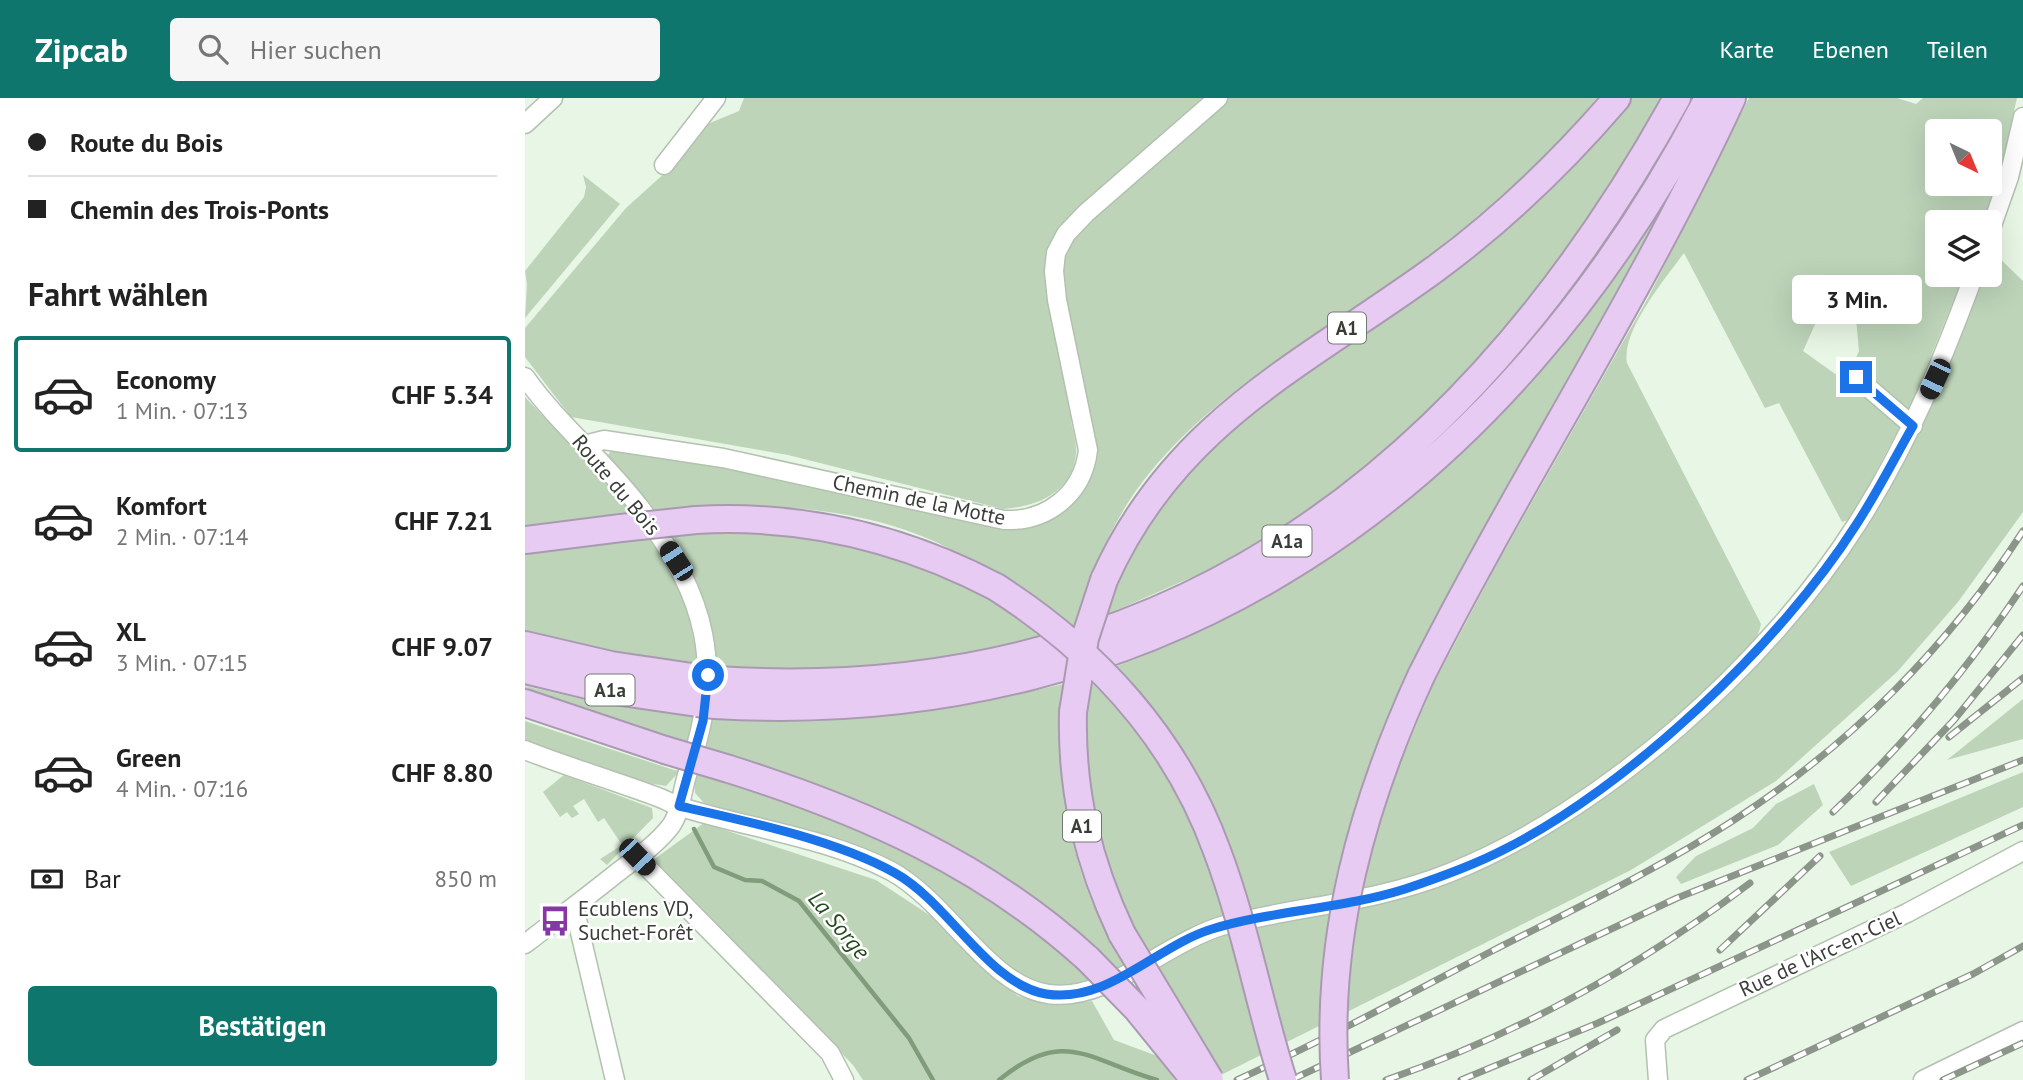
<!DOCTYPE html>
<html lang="de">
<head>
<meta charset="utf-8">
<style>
	body { margin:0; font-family:"PT Sans",sans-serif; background:#f6f6f6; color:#222; height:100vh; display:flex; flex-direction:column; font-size:26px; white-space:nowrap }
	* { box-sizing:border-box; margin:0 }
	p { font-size:23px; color:#767676 }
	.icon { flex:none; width:38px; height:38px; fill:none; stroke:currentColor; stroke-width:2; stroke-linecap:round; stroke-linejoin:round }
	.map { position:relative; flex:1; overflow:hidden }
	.drawer { display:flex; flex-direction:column; background:#fff; width:525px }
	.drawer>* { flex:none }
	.guide { display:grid; align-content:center; height:154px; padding:0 28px; background:#fff }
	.needle { width:46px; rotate:137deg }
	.fabs { position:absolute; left:1400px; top:21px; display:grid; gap:14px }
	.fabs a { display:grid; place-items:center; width:77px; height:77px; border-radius:7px; background:#fff; box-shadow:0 7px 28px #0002; font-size:35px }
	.end { position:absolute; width:32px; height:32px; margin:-16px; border:9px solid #1a73e8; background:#fff; box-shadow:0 0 0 4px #fff }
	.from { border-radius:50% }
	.bubble { position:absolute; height:49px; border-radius:7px; background:#fff; box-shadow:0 7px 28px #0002; font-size:23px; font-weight:700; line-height:49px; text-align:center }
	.car { position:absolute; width:21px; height:42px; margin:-21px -10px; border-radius:9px; box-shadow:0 0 5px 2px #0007; background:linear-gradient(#222 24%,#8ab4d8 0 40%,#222 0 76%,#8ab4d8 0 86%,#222 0) }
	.guide b { display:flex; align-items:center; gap:24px; height:66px; font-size:26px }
	.guide b+b { border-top:2px solid #e0e0e0 }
	.guide i { width:18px; height:18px; background:#222 }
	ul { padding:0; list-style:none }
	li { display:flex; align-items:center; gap:21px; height:116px; margin:0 14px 10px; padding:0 14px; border:4px solid transparent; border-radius:7px }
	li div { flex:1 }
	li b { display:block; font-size:26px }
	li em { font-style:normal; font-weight:700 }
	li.current { border-color:#0f766e }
	li>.icon { width:63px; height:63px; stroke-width:1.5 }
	h2 { padding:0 28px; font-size:32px; line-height:84px }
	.pay { display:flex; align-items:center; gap:18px; height:77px; padding:0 28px; font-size:26px }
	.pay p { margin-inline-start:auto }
	.primary-button { display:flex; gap:14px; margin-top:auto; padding:14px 28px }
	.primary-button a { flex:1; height:80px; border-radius:7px; background:#0f766e; color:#fff; font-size:28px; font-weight:700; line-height:80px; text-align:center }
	header { display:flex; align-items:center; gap:42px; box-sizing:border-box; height:98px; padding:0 35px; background:#0f766e; color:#fff }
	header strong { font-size:33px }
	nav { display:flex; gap:38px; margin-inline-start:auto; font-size:24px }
	.search { width:490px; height:63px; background:#f6f6f6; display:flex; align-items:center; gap:18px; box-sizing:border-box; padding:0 24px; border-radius:7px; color:#767676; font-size:26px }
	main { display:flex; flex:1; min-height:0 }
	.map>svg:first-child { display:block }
	.green { fill:#bdd4b9; fill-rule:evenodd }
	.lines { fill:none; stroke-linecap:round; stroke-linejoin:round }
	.stream { stroke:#809c7b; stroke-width:4.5 }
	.minor-casing { stroke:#b3c1b0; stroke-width:21 }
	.highway-casing { stroke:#aa9ab1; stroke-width:30 }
	.minor { stroke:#fff; stroke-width:18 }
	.highway { stroke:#e7cbf3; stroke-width:26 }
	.rail-casing { stroke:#8b9589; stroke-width:7 }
	.rail { stroke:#fff; stroke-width:4.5; stroke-dasharray:13; stroke-linecap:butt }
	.highway-bridge-casing { stroke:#aa9ab1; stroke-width:30; stroke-linecap:butt }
	.highway-bridge { stroke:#e7cbf3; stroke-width:26 }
	.route { stroke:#1a73e8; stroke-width:9 }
	.labels { text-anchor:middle; stroke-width:5; stroke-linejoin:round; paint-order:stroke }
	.shield { fill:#fff; stroke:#747873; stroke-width:2 }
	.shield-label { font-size:19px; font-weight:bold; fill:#383e37 }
	.street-label { font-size:21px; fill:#383e37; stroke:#fff }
	.poi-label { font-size:21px; fill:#383e37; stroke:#fff; text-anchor:start }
	.water-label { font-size:23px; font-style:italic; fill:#224a1c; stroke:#fff }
</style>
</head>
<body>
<header>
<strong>Zipcab</strong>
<div class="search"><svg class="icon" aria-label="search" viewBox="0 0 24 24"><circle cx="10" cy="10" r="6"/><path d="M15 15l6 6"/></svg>Hier suchen</div>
<nav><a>Karte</a><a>Ebenen</a><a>Teilen</a></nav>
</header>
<main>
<section class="drawer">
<div class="guide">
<b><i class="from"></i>Route du Bois</b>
<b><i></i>Chemin des Trois-Ponts</b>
</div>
<h2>Fahrt wählen</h2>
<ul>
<li class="current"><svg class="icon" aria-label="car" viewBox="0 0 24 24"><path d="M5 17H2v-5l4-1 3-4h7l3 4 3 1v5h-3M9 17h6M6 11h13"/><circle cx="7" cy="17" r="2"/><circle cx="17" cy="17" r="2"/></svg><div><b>Economy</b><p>1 Min. · 07:13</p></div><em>CHF 5.34</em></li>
<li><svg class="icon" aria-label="car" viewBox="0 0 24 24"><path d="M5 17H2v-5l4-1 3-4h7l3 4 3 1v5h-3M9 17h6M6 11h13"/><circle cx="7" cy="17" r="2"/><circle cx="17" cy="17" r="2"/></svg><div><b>Komfort</b><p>2 Min. · 07:14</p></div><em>CHF 7.21</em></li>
<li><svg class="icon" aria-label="car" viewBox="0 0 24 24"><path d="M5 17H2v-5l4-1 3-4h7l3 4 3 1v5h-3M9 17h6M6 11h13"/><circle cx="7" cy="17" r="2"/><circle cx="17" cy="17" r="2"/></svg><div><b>XL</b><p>3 Min. · 07:15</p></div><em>CHF 9.07</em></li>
<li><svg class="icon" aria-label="car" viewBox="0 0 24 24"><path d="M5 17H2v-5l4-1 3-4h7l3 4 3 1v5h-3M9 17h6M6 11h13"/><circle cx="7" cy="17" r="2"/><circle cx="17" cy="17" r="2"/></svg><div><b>Green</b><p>4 Min. · 07:16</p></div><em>CHF 8.80</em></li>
</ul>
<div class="pay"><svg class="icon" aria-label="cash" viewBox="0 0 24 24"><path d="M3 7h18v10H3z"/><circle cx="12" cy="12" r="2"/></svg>Bar<p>850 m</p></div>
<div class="primary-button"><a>Bestätigen</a></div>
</section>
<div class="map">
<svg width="1498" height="982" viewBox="0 0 1498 982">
	<rect width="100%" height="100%" fill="#e8f6e5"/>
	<path class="green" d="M 219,0 L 1072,0 C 1015,68 948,126 876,178 C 787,242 687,294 619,382 C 583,428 565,481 548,535 C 512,510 476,482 439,459 C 353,406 225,402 128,413 L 81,360 L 87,351 L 196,367 L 472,429 L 548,402 L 561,318 L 546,323 C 548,333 552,346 551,356 C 547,395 511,409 478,411 L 263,357 L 46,319 L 0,259 L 0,230 L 101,110 L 142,73 L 180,27 L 214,13 Z
		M 1104,0 L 1137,0 L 1076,104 L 984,227 L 904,315 L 801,401 L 697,466 L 574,520 L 612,436 L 676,354 Z
		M 1199,0 L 956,444 L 810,801 L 684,824 L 620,857 L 591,800 L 558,677 L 561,579 C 740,519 897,412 1019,268 C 1088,185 1143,92 1199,0 Z
		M 1224,0 L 1372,0 L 1391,6 L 1398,0 L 1492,0 L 1475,75 L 1458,124 L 1412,124 L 1412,177 L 1439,177 L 1383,314 L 1336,278 L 1330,262 L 1334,253 L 1331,221 L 1302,200 L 1278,253 L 1372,320 L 1374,330 L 1326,421 L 1317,424 L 1254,305 L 1240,310 L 1159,155 C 1140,181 1096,233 1102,265 L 1236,526 C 1230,558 1191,584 1167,605 C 1122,644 1076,686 1025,718 C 965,754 899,777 833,799 L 851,722 L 908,587 L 974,462 L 1123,200 ZM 1412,33 L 1465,33 L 1465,86 L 1412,86 Z
		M 58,77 L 95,106 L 0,220 L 2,186 L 0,173 L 59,99 L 61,89 Z
		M 1467,153 L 1498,183 L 1498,414 L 1433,504 L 1372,574 L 1251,683 L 1106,772 L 694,978 L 626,869 L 701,832 L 839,809 L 885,797 L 982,759 L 1031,732 L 1117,670 L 1347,416 C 1396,336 1427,264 1459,177 L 1465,177 Z
		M 0,299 L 109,415 L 0,428 Z
		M 174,430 L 316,439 L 430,479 L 524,536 C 415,568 302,575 189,569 C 186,519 171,475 142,434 Z
		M 125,436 L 161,505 L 174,567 L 117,560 L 0,533 L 0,450 Z
		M 538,586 C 528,684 546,783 600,866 L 588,874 L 551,838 L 179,654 L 187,620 C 306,630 422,614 538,586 Z
		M 0,588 L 66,603 L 170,618 L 163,649 L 0,595 Z
		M 1498,601 L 1498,641 L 1422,662 Z
		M 0,623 L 149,672 L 155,673 L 141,688 L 122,685 L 121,687 L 0,643 Z
		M 1498,674 L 1498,709 L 1326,788 L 1304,754 Z
		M 169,676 C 278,705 383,743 477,806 C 511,829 541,858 572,883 C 561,886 547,890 536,890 C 466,889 436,803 382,772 C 321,737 246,724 179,705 L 170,695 Z
		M 39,677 L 127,710 L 128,720 L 82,767 L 75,761 L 97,747 L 79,720 L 73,724 L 59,701 L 48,708 L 54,716 L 47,720 L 42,714 L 35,719 L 18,694 Z
		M 1289,686 L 1298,707 L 1253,747 L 1156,786 L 1151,779 L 1171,758 L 1228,730 L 1251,706 Z
		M 179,725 L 351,782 L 412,822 L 462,873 L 493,898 L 525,907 L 567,903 L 589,942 L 635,959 L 650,982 L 338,982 L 328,967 L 128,762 Z"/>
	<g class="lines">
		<path class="stream" d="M 169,731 L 189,769 L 220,782 L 237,783 L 274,803 L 384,940 L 408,982
			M 474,982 C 540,928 564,963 632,982"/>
		<g class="minor-casing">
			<path id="minor" d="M 0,26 L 28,0
				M 139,67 L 191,0
				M 1465,133 L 1484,79 L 1498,19
				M 0,279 C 34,327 81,364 116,411 C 182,501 200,567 163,674 C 157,691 156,715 145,729 C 131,747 110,761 93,774 C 62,799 31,822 0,846
				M 1331,279 L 1388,328
				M 59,347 L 79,342 L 198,360 L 479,422 C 522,424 558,396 563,352 L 532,202 L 529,173 L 531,155 L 541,136 L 561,115 L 693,0
				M 0,652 C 43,669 87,682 130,698 C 139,701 147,706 156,709 C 226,731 301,739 366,773 C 423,804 464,888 523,896 C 582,905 642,843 700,827 C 775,808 852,804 924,775 C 1078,714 1243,566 1332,426 C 1382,348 1417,264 1449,177
				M 112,759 L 305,955 L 319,982
				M 49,809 L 90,982
				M 1133,982 L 1130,942 L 1139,931 L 1382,815 L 1498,753
				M 1398,982 L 1498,933"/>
		</g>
		<g class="highway-casing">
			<path id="highway" d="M 171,422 C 278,416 376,439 471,489
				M 0,442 L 96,430
				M 579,482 C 649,324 778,267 910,171 C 978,121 1038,63 1092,0
				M 0,547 L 86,567 L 174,580
				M 0,572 L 83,592 L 172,605
				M 896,578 C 994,383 1115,199 1207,0
				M 191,582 C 638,611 944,377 1152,0
				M 0,605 L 140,652
				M 190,607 C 640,633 980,391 1183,0
				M 548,614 C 546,694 563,764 597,836
				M 204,671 C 337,713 459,766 563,861"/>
		</g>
		<use href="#minor" class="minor"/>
		<use href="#highway" class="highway"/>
		<g class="rail-casing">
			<path id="rail" d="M 1424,639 L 1498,580
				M 1351,704 L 1429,622 L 1498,537
				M 1308,714 C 1380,646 1443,571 1498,488
				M 1195,852 L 1295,758
				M 712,982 C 799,942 883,897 967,853 C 1049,811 1132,772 1209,722 C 1324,648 1424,548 1498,433
				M 766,982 L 1152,800 L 1498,662
				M 861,982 C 994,936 1114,869 1225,785
				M 936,982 L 1073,925 L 1498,727
				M 1006,982 L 1092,932
				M 1222,982 L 1448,876 L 1498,848
				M 1418,982 L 1498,945"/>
		</g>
		<use href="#rail" class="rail"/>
		<g class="highway-bridge-casing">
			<path id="highway-bridge" d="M 96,430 L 171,422
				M 471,489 C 571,553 651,640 692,753 C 720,827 734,906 758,982
				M 174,580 L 191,582
				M 172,605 L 190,607
				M 548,614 L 560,540 L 579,482
				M 140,652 L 204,671
				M 597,836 L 685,982
				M 563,861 L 612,911 L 668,980
				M 810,982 C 800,839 837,707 896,578"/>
		</g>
		<use href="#highway-bridge" class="highway-bridge"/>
	</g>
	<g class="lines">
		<path class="route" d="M 183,577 L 178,623 L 154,708 C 221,723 311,742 370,775 C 424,805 463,886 521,896 C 583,906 631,848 687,831 C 750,812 817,811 880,791 C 913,780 947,768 978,752 C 1103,690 1256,545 1331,427 C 1352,395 1369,361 1388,328 L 1331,279"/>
	</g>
	<defs>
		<g id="bus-bare" transform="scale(2.415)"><path d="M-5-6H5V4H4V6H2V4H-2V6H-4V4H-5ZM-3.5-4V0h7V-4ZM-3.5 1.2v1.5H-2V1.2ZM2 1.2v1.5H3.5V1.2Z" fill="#8736a5" stroke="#fff" stroke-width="2.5" paint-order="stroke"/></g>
	</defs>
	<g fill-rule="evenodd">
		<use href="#bus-bare" x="30" y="823"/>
	</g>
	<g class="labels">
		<g class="shield">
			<rect x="803" y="214.5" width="38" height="31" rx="5"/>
			<rect x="737.5" y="427.5" width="49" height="31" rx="5"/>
			<rect x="60.5" y="576.5" width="49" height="31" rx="5"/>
			<rect x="538" y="712.5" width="38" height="31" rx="5"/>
		</g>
		<g class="shield-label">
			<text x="822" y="237">A1</text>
			<text x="762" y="450">A1a</text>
			<text x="85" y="599">A1a</text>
			<text x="557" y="735">A1</text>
		</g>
		<g class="street-label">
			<text transform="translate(91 387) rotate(50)" y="7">Route du Bois</text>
			<text transform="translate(394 402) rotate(12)" y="7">Chemin de la Motte</text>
			<text transform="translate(1295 856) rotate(-25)" y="7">Rue de l'Arc-en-Ciel</text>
		</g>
		<g class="poi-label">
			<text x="53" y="818">Ecublens VD,<tspan x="53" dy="24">Suchet-Forêt</tspan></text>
		</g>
		<g class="water-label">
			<text transform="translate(314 827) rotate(50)" y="8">La Sorge</text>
		</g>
	</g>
</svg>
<div class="fabs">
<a><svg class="needle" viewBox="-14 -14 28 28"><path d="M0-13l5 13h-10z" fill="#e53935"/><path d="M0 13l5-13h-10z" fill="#767676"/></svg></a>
<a><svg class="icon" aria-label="layers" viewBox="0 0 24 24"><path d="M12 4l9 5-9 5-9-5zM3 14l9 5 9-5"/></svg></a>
</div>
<i class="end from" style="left:183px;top:577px"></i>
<i class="end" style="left:1331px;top:279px"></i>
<div class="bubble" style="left:1267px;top:177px;width:130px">3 Min.</div>
<i class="car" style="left:1410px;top:281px;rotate:205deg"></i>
<i class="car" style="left:151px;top:463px;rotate:327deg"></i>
<i class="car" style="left:112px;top:759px;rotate:136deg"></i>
</div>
</main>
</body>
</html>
